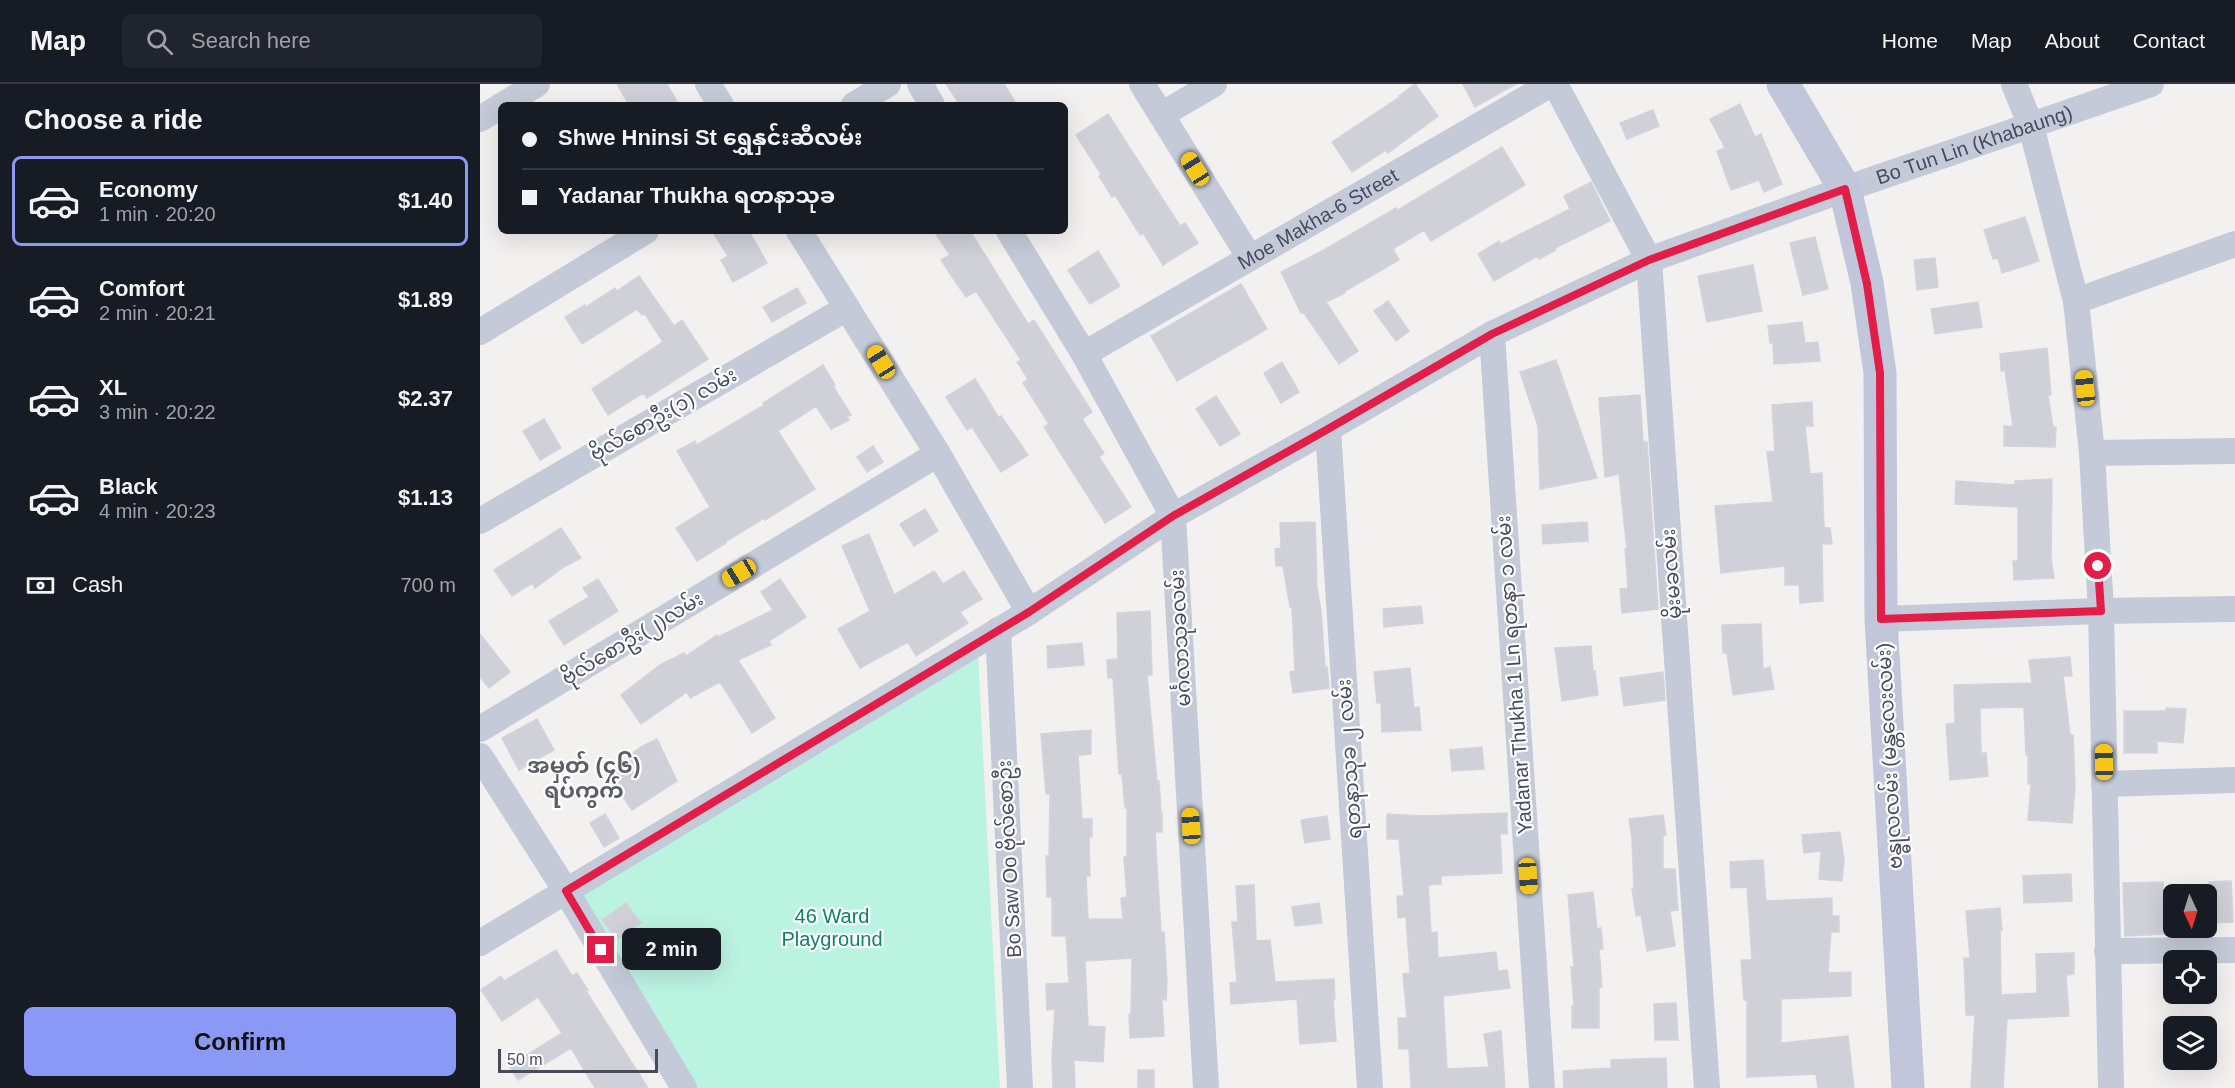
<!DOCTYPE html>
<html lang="en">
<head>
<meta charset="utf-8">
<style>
	body { margin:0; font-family:Arial,"Noto Sans Myanmar",sans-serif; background:#20242c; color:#f1f3f6; height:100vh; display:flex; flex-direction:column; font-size:22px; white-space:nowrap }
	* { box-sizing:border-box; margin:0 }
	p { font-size:20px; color:#9ea1a6 }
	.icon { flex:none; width:33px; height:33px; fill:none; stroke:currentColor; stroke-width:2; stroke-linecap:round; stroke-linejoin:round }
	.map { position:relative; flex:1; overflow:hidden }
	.drawer { display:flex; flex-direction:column; background:#171b24; width:480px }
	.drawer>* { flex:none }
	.guide { position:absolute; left:18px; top:18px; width:570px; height:132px; border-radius:9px; box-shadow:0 6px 24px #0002; display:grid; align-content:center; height:132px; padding:0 24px; background:#171b24 }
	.needle { width:39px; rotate:176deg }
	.controls { position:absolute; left:1683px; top:800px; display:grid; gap:12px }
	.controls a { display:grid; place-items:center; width:54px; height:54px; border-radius:9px; background:#171b24; box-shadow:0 6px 24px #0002; font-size:30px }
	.scale { position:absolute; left:18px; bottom:15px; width:160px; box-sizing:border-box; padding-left:6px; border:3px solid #464c5f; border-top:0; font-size:16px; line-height:21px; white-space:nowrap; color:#464c5f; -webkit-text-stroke:4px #fff; paint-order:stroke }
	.end { position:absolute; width:27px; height:27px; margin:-14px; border:8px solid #e11d48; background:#fff; box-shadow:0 0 0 3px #fff }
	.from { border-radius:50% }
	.bubble { position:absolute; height:42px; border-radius:9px; background:#171b24; box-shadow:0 6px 24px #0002; font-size:20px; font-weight:700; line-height:42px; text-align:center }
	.car { position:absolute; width:18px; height:36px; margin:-18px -9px; border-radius:8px; box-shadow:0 0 4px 2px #0007; background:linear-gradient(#f5c518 24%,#345 0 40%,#f5c518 0 76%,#345 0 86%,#f5c518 0) }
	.guide b { display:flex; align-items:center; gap:21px; height:57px; font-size:22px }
	.guide b+b { border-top:2px solid #363941 }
	.guide i { width:15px; height:15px; background:#f1f3f6 }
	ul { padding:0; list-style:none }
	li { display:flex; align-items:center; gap:18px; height:90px; margin:0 12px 9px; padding:0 12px; border:3px solid transparent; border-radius:9px }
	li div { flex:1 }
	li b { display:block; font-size:22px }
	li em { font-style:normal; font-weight:700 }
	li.selected { border-color:#8999f5 }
	li>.icon { width:54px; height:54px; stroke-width:1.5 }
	h2 { padding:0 24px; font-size:27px; line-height:72px }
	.pay { display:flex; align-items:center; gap:15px; height:66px; padding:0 24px; font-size:22px }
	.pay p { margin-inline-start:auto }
	.primary-button { display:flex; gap:12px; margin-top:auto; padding:12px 24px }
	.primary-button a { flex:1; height:69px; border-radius:9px; background:#8999f5; color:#111; font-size:24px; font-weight:700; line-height:69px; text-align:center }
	header { display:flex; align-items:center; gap:36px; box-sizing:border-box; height:84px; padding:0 30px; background:#171b24; border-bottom:2px solid #363941 }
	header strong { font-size:28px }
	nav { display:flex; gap:33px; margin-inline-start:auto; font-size:21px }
	.search { width:420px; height:54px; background:#20242c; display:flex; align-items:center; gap:15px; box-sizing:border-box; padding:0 21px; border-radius:9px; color:#9ea1a6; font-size:22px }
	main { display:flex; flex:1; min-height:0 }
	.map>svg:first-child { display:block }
	.green { fill:#bbf3e1 }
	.building { fill:#cfd0d8; stroke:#d3d3dc; stroke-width:1.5 }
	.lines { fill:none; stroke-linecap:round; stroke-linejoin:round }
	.street { stroke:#c5cad8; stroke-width:26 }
	.secondary { stroke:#c1c6da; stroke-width:33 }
	.route { stroke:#e11d48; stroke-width:8 }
	.labels { text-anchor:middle; stroke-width:4.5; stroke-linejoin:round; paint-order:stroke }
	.street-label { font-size:20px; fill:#464c5f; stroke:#fff }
	.park-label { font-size:20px; fill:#0f826a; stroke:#fff }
	.quarter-label { font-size:22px; font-weight:bold; fill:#5c5d66; stroke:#fff }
</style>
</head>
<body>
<header>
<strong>Map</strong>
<div class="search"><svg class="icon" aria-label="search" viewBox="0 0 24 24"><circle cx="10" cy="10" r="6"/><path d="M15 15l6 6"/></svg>Search here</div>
<nav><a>Home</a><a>Map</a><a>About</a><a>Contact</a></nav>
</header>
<main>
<section class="drawer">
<h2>Choose a ride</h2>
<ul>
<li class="selected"><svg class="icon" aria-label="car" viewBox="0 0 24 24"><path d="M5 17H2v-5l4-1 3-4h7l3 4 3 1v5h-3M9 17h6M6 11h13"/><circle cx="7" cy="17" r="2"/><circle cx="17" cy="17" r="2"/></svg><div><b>Economy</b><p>1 min · 20:20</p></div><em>$1.40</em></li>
<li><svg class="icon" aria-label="car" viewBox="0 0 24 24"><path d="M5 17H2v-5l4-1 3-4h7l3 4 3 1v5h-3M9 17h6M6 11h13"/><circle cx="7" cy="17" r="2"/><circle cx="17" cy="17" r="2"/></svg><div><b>Comfort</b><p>2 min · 20:21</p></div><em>$1.89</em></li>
<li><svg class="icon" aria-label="car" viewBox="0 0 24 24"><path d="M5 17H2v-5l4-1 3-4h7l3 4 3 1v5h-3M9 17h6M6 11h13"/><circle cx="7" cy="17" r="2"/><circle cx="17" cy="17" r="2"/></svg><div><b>XL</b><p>3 min · 20:22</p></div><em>$2.37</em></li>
<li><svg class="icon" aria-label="car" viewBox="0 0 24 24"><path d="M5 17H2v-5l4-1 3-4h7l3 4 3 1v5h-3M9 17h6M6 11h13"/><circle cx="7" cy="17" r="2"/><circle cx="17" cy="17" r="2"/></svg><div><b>Black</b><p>4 min · 20:23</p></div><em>$1.13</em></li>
</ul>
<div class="pay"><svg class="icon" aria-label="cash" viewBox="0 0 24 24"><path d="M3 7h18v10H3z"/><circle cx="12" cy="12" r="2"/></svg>Cash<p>700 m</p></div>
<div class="primary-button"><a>Confirm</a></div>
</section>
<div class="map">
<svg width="1755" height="1004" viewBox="0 0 1755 1004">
	<rect width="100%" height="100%" fill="#f3f0f0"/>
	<path class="green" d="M 498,570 L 520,1004 L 213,1004 L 97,810 Z"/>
	<path class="building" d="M 137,0 L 187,0 L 199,21 L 149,21 Z
		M 466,0 L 524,0 L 537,21 L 480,21 Z
		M 935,0 L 958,32 L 908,69 L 906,66 L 872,88 L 852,58 L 920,13 L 919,12 Z
		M 983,0 L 1036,0 L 995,23 Z
		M 1260,20 L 1275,53 L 1281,50 L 1302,100 L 1284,108 L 1279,96 L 1251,106 L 1237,67 L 1245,64 L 1230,35 Z
		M 1173,26 L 1179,42 L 1147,55 L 1140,39 Z
		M 628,30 L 700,142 L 705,139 L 718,159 L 683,181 L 663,149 L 660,151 L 635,111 L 632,113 L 619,92 L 621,90 L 596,51 Z
		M 1022,63 L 1045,101 L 951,157 L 944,146 L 913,165 L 919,176 L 865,207 L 865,209 L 846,218 L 878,267 L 859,280 L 824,229 L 821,229 L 801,188 L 844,166 L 916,124 L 918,126 Z
		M 1111,98 L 1130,137 L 1075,164 L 1076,166 L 1059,175 L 1057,172 L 1014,197 L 998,170 L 1019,157 L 1021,160 L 1090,125 L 1084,112 Z
		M 1545,133 L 1559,177 L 1522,189 L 1518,174 L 1513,175 L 1504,146 Z
		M 232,147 L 269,147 L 287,179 L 253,198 L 241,176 L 248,172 Z
		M 454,147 L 490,147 L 548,240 L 554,236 L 612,328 L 602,335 L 624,369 L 619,373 L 651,423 L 625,439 L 564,343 L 569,340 L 543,299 L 548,295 L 537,278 L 541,276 L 496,207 L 486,213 L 475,197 L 461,176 L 470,171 Z
		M 1335,153 L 1348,205 L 1323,211 L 1310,159 Z
		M 618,167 L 640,202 L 610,220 L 588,186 Z
		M 1455,174 L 1458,203 L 1437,206 L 1434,176 Z
		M 1273,181 L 1282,227 L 1227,238 L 1218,192 Z
		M 159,192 L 194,242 L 202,236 L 228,275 L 167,314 L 163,309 L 128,331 L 112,305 L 183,258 L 165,230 L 162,231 L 157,225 L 102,260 L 85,233 L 105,221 L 106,223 L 135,204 L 137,207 Z
		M 761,200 L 787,245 L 697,297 L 671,252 Z
		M 317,204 L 326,219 L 292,238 L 283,223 Z
		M 908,217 L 929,247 L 916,257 L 894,227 Z
		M 1498,218 L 1502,243 L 1455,250 L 1451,225 Z
		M 1322,238 L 1325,259 L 1338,258 L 1340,277 L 1294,280 L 1293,259 L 1290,259 L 1288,242 Z
		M 1567,264 L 1571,311 L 1568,311 L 1573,343 L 1576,343 L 1575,363 L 1524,362 L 1524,342 L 1533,342 L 1525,287 L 1521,287 L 1520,270 Z
		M 1076,276 L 1117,394 L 1060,405 L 1058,342 L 1040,288 Z
		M 802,278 L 819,308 L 801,319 L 784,289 Z
		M 343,281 L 355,301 L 353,302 L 371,331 L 367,333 L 369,336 L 351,345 L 336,322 L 298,347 L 335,405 L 285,436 L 284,434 L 245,458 L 246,459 L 217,477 L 196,444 L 230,423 L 197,367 L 215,357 L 217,361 L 284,321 L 283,319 Z
		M 495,295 L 519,334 L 521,332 L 548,371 L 521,388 L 492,343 L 487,346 L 466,313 Z
		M 1160,311 L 1163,358 L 1167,358 L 1178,525 L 1142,529 L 1140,505 L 1148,504 L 1145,465 L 1147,465 L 1139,390 L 1125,393 L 1119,314 Z
		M 736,312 L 760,350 L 740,362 L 716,325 Z
		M 1332,318 L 1333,342 L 1325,342 L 1330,390 L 1342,389 L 1344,444 L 1350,444 L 1352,460 L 1342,460 L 1343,517 L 1320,519 L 1319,501 L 1305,501 L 1305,482 L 1241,489 L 1235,422 L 1293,418 L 1287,368 L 1295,367 L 1292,321 Z
		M 64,335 L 81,364 L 60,376 L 43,347 Z
		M 393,362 L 403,378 L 387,388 L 377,373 Z
		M 1572,395 L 1571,475 L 1574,494 L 1534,496 L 1533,477 L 1538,477 L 1538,423 L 1475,420 L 1476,397 L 1535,401 L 1535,397 Z
		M 445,425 L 458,447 L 434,462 L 420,440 Z
		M 835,438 L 837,498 L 836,498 L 841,527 L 845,583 L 847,583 L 849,604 L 813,609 L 810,588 L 815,587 L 812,522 L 810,523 L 803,482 L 796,482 L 795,465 L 801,464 L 800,439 Z
		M 1107,438 L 1108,457 L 1063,460 L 1062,441 Z
		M 81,444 L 101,474 L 84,483 L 55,504 L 52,499 L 32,512 L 14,486 Z
		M 389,450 L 414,511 L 454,487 L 463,500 L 484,487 L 502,515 L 480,528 L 488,539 L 436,572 L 428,558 L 380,584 L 358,545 L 390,527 L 362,462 Z
		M 118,495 L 138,527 L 84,561 L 69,537 L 109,513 L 103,504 Z
		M 300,495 L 326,533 L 289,557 L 291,561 L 258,576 L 295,634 L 272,649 L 240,598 L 210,614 L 207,608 L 161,640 L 141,611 L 180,581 L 204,569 L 206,572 L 237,551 L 238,553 L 293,526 L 281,508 Z
		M 941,522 L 943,539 L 904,543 L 903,525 Z
		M 670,527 L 672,591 L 667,591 L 677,697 L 679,697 L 681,729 L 682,729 L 682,748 L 675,748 L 681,848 L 684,848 L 687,897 L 686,916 L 682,915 L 684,952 L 650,954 L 649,931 L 651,930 L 652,874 L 605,877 L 608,942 L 625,943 L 623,978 L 594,976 L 595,1004 L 573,1004 L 572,975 L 575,925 L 567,926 L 566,900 L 589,899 L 586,852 L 572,852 L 572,813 L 567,813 L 566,772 L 569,772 L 570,710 L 566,710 L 561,650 L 611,646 L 611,670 L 598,671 L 602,735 L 612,735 L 612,753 L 609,753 L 610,792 L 606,792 L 608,835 L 643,835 L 641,814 L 647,813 L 644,773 L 647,773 L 647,724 L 645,724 L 642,690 L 639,690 L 633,594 L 628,594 L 627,576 L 638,575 L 637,529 Z
		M 1281,540 L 1283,585 L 1290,583 L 1294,605 L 1253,611 L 1247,569 L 1243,569 L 1242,541 Z
		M 0,550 L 30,588 L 9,604 L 0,593 Z
		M 602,559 L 604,581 L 568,584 L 567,562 Z
		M 1111,562 L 1113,587 L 1115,587 L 1118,611 L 1082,617 L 1075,564 Z
		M 1590,573 L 1592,592 L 1583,592 L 1590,651 L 1593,651 L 1595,703 L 1592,739 L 1548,736 L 1551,700 L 1548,700 L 1548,671 L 1546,671 L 1544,623 L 1500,624 L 1501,669 L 1506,669 L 1508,692 L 1470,696 L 1466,640 L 1475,639 L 1474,601 L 1552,599 L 1549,576 Z
		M 930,584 L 934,624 L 939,623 L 941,646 L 902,648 L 901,619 L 897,619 L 894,588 Z
		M 1183,588 L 1185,616 L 1144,622 L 1140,594 Z
		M 1686,624 L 1706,625 L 1703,659 L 1677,657 L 1677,669 L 1644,669 L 1644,627 L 1686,627 Z
		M 57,635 L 74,666 L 39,686 L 22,654 Z
		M 177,655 L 197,697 L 152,726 L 126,689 L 161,663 Z
		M 1002,663 L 1004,685 L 972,687 L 970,666 Z
		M 1027,729 L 1027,750 L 1020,750 L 1022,789 L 961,792 L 961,800 L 948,801 L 951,849 L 957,848 L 958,874 L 1016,868 L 1018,887 L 1027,886 L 1030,904 L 963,912 L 967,985 L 1009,983 L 1004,950 L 1021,947 L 1025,1004 L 931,1004 L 929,965 L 919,965 L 918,934 L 927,934 L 923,890 L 930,889 L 926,833 L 918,834 L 917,812 L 924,812 L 919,755 L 907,755 L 907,730 L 943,732 Z
		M 125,730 L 139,754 L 124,763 L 110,739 Z
		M 1183,731 L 1186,751 L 1183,751 L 1183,785 L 1195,785 L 1198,826 L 1190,827 L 1195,862 L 1167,867 L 1161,831 L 1156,832 L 1152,804 L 1154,804 L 1152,755 L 1149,735 Z
		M 847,732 L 850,755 L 825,759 L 821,736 Z
		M 1360,748 L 1364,776 L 1362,797 L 1339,795 L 1341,767 L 1324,769 L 1322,751 Z
		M 1283,776 L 1286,817 L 1352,814 L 1352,832 L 1359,832 L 1359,848 L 1351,848 L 1348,889 L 1371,888 L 1371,912 L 1301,915 L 1301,959 L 1368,952 L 1374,1004 L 1338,1004 L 1336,990 L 1267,993 L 1267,916 L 1264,916 L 1261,876 L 1272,876 L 1267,803 L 1251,804 L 1250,778 Z
		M 1591,790 L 1592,817 L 1544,819 L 1543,792 Z
		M 1751,797 L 1753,838 L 1731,839 L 1729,798 Z
		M 1683,798 L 1685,850 L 1645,852 L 1643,799 Z
		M 774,801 L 776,857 L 790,856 L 795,898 L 854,895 L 855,915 L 853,915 L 856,957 L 820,960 L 817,915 L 751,920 L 750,899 L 757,898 L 752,838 L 758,838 L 756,802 Z
		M 1113,808 L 1117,845 L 1121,844 L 1123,865 L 1119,865 L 1122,903 L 1119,903 L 1119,944 L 1092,944 L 1092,922 L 1094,922 L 1091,883 L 1094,883 L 1088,811 Z
		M 146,819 L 161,839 L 137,856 L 122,836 Z
		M 839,819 L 842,839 L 815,842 L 812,823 Z
		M 1520,824 L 1522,846 L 1520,846 L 1521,911 L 1557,909 L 1556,870 L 1594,869 L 1594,890 L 1586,891 L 1589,932 L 1527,935 L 1523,1004 L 1491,1004 L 1495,931 L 1486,931 L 1484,874 L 1490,874 L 1486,827 Z
		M 76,866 L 92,892 L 97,889 L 108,906 L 106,907 L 168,1004 L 115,1004 L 91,964 L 38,996 L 29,982 L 82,949 L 58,913 L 22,937 L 1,906 L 21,892 L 24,897 Z
		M 1196,919 L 1198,956 L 1175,956 L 1174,920 Z
		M 1186,974 L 1187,1004 L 1084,1004 L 1083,987 L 1131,984 L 1131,976 Z
		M 658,986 L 674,986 L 674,1004 L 658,1004 Z"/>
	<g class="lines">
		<g class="street">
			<path d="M 228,0 L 241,21"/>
			<path d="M 440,0 L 452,21"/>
			<path d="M 662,0 L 770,174"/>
			<path d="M 1075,0 L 1169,176 L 1227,1004"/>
			<path d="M 1534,0 L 1551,42 L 1596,217 L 1612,369 L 1621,527 L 1631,1004"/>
			<path d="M 23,21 L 57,0"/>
			<path d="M 374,21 L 408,0"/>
			<path d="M 681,31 L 734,0"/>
			<path d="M 0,35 L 21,22"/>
			<path d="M 319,147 L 458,370 L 549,528"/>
			<path d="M 529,147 L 604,270 L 693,432 L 726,1004"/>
			<path d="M 1596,217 L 1755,160"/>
			<path d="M 0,248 L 166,147"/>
			<path d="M 1012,250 L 1062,1004"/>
			<path id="s1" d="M 604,270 L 1071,0"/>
			<path d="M 848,345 L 890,1004"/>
			<path d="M 1612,369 L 1755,367"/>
			<path d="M 0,437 L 367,224"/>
			<path d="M 1401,535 L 1621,527 L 1755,525"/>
			<path d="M 518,546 L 540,1004"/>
			<path d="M 0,645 L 458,370"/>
			<path d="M 0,672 L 86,807 L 204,1004"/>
			<path d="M 1624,700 L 1755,696"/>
			<path id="s2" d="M 0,859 L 549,528 L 693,432 L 848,345 L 1012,250 L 1169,176 L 1365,105 L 1671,0"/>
			<path d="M 1627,867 L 1755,866"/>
		</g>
		<path class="secondary" d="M 1303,0 L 1365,105 L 1387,199 L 1400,289 L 1401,535 L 1428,1004"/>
	</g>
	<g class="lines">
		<path class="route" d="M 121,866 L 86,807 L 549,528 L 693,432 L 848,345 L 1012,250 L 1169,176 L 1365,105 L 1387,200 L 1400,289 L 1401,535 L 1621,527 L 1618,482"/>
	</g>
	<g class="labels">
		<g class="street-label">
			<text dy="7" stroke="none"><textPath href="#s2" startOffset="1700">Bo Tun Lin (Khabaung)</textPath></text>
			<text dy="7" stroke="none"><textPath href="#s1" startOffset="270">Moe Makha-6 Street</textPath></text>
			<text transform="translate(183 330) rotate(-30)" y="7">ဗိုလ်စောဦး(၁) လမ်း</text>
			<text transform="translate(1191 490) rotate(-94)" y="7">မိုးမခလမ်း</text>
			<text transform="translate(152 554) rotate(-31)" y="7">ဗိုလ်စောဦး(၂)လမ်း</text>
			<text transform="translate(700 554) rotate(-93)" y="7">မင်္ဂလာသုခလမ်း</text>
			<text transform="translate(1034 591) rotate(-94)" y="7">Yadanar Thukha 1 Ln ရတနာ ၁ လမ်း</text>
			<text transform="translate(1409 672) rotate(-93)" y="7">ဗန္ဓုလလမ်း (မန္တလေးလမ်း)</text>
			<text transform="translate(869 675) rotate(-94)" y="7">ရတနာသုခ ၂ လမ်း</text>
			<text transform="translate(529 775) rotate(-93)" y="7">Bo Saw Oo ဗိုလ်စောဦး</text>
		</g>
		<g class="park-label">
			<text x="352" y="839">46 Ward<tspan x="352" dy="23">Playground</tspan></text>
		</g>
		<g class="quarter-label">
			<text x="104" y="689">အမှတ် (၄၆)<tspan x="104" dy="25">ရပ်ကွက်</tspan></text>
		</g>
	</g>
</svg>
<div class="controls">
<a><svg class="needle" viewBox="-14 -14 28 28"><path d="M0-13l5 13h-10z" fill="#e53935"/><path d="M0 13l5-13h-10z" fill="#9ea1a6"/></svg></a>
<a><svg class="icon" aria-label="locate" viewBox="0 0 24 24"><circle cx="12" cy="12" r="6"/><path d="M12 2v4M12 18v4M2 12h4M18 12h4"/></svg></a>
<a><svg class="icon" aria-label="layers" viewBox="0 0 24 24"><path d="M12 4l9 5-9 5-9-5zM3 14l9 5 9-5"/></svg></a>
</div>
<div class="scale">50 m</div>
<i class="end from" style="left:1618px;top:482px"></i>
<i class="end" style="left:121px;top:866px"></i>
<div class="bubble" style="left:142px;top:844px;width:99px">2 min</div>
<i class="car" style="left:715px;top:85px;rotate:328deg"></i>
<i class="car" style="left:401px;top:278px;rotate:328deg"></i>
<i class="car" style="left:1605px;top:304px;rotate:354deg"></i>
<i class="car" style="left:259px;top:489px;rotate:239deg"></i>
<i class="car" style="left:1624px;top:678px;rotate:359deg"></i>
<i class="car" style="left:711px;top:742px;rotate:356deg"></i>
<i class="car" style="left:1048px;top:792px;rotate:176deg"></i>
<div class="guide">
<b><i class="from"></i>Shwe Hninsi St ရွှေနှင်းဆီလမ်း</b>
<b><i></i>Yadanar Thukha ရတနာသုခ</b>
</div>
</div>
</main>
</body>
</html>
